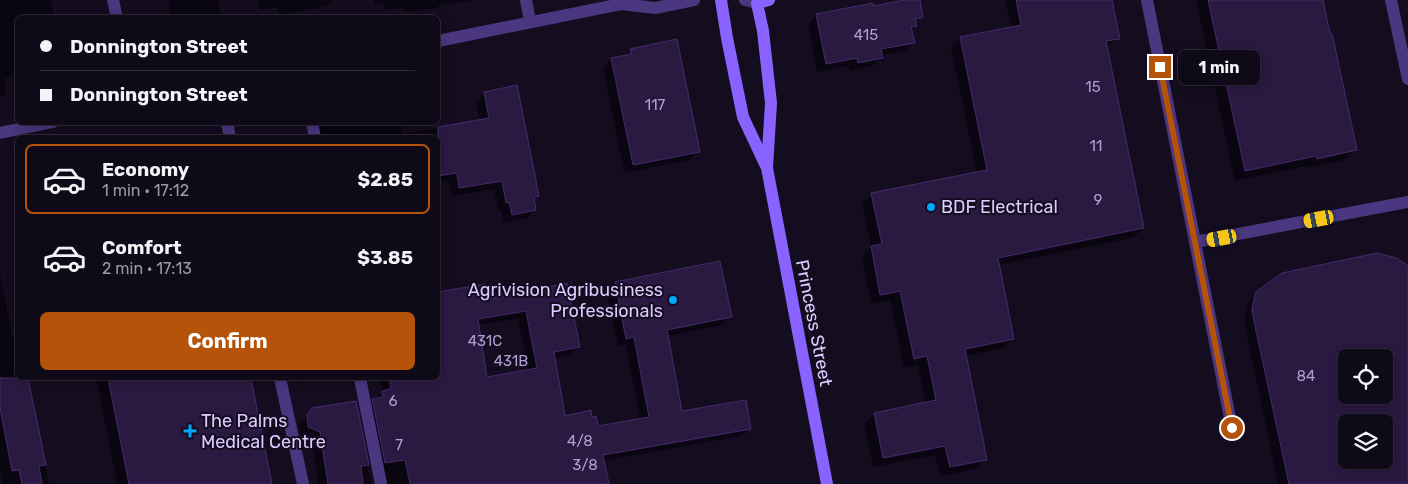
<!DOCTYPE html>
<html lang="en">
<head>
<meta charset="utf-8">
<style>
	body { margin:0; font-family:Rubik,sans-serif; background:#181321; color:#f1f3f6; height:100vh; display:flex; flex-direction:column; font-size:19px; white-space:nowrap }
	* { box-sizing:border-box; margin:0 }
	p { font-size:16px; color:#9b9aa2 }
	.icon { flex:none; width:28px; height:28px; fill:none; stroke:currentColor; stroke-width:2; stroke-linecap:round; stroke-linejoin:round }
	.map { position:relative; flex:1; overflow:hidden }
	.drawer { position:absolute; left:15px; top:135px; width:425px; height:245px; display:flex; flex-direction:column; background:#0f0a18; border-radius:8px; box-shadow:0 2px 12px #0003,0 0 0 1px #2f2b37 }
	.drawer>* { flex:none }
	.hud { position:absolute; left:15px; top:15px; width:425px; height:110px; border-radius:8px; box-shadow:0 2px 12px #0003,0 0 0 1px #2f2b37; display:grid; align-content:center; height:110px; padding:0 25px; background:#0f0a18 }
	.buttons { position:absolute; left:1338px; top:349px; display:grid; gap:10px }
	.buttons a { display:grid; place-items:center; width:55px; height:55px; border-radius:8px; background:#0f0a18; box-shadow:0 2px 12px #0003,0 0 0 1px #2f2b37; font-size:25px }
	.end { position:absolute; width:22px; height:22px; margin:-11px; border:6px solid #b45309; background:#fff; box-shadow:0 0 0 2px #fff }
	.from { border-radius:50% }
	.bubble { position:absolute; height:35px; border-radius:8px; background:#0f0a18; box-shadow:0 2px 12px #0003,0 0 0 1px #2f2b37; font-size:16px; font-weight:700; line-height:35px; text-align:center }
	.car { position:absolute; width:15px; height:30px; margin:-15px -8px; border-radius:6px; box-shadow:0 0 4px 1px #0007; background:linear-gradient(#f5c518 24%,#345 0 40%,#f5c518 0 76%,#345 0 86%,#f5c518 0) }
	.hud b { display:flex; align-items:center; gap:18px; height:48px; font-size:19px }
	.hud b+b { border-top:1px solid #2f2b37 }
	.hud i { width:12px; height:12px; background:#f1f3f6 }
	ul { padding:9px 0 0; list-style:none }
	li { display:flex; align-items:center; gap:15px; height:70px; margin:0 10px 8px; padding:0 15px; border:2px solid transparent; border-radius:8px }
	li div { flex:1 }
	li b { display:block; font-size:19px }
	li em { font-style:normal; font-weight:700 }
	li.active { border-color:#b45309 }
	li>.icon { width:45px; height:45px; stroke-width:1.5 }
	.primary-button { display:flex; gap:10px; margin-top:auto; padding:10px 25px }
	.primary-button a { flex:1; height:58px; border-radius:8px; background:#b45309; color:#fff; font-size:20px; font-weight:700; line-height:58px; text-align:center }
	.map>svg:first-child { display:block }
	.shadow { fill:#0007; fill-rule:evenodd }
	.building { fill:#2a1941; stroke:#462b6d; fill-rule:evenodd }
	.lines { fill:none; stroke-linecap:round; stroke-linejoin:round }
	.minor { stroke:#4a377f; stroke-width:12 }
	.tertiary { stroke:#4a377f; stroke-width:12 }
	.secondary { stroke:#8963ff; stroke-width:12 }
	.route { stroke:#b45309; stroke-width:6 }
	.poi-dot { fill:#00a8f7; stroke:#140d20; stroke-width:2 }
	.labels { text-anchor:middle; stroke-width:4; stroke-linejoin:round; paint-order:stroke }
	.number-label { font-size:15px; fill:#b09fd0 }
	.poi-label { font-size:18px; fill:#dcf; stroke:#140d20; text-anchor:start }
	.street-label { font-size:18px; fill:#dcf; stroke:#140d20 }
</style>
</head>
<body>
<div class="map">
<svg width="1408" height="484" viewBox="0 0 1408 484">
	<rect width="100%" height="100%" fill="#140d20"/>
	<path class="shadow" d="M 0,0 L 51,0 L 54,18 L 18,18 L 18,76 L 4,78 L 6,92 L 0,99 Z
		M 168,0 L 218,0 L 221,18 L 171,18 Z
		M 258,0 L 334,0 L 327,6 L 279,15 L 277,7 L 260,10 Z
		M 374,0 L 475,0 L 440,5 L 437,8 L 405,12 L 404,7 L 384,10 L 383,3 L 375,4 Z
		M 1005,0 L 1110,0 L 1118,38 L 1106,48 L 1143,228 L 1133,238 L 998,265 L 1013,338 L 1003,348 L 965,356 L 986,459 L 976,469 L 940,476 L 935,455 L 873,467 L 864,424 L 874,414 L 925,404 L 918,365 L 904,368 L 890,300 L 871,304 L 862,257 L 871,247 L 862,204 L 872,194 L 977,173 L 951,48 L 961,38 L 1011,28 Z
		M 1196,0 L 1322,0 L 1355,150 L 1345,160 L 1307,168 L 1306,166 L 1235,181 Z
		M 872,7 L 915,26 L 911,30 L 913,42 L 905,51 L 881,56 L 881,57 L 873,66 L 849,71 L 849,66 L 817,72 L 808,24 L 816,15 Z
		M 630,50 L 698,151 L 690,160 L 624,173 L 603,68 L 612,59 L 624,57 Z
		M 485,93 L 537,196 L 533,200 L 535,210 L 527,218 L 504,223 L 501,210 L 498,210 L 494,189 L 451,196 L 449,180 L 438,182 L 438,138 L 313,138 L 312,131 L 321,123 L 324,122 L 400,122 L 402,134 L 480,121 L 476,102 Z
		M 305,135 L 306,138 L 291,138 Z
		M 1408,268 L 1408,484 L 1278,484 L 1247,335 L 1244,318 L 1248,302 L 1254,296 L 1250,315 L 1252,315 L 1257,294 ZM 1346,358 L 1384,358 L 1384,395 L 1346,395 ZM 1346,422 L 1384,422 L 1384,460 L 1346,460 Z
		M 0,272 L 12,335 L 18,334 L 18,378 L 27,378 L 49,484 L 3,484 L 0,467 Z
		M 616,284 L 730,317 L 722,325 L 667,336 L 681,413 L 750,428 L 741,436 L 603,461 L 608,484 L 380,484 L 365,412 L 382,392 L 380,378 L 438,378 L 438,293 L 484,285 L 487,300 L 566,285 L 578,347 L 570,355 L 553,358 L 564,417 L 591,418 L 597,428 L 640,420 L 626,345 L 618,346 L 607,292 ZM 518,319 L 528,371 L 486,379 L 478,325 Z
		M 96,378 L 250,378 L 271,484 L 117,484 Z
		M 289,378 L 318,378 L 301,382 Z
		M 356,407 L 371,484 L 318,484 L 312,441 L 300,435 L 299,425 L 313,409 Z"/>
	<path class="building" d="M 904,0 L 920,0 L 923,17 L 915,19 L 917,26 L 911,27 L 915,43 L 881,49 L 883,58 L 858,63 L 857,58 L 826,64 L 816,14 L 873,3 L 873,6 Z
		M 1016,0 L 1112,0 L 1120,39 L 1106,41 L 1144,228 L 998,258 L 1014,339 L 965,349 L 987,460 L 950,467 L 945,446 L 883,458 L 874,413 L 936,400 L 927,356 L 914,359 L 900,291 L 880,295 L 871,246 L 882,244 L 871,193 L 987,170 L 960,37 L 1021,25 Z
		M 1208,0 L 1323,0 L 1330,34 L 1332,33 L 1357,150 L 1317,159 L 1316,156 L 1245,171 Z
		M 677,39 L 700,152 L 633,165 L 611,58 L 631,54 L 630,49 Z
		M 517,85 L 539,196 L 534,197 L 536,210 L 512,215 L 509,202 L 506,203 L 502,181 L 459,188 L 457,173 L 438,176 L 438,127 L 489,118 L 484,92 Z
		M 1377,253 L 1397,258 L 1408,266 L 1408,484 L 1289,484 L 1255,326 L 1252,309 L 1256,292 L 1282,273 ZM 1346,358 L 1384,358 L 1384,395 L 1346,395 ZM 1346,422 L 1384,422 L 1384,460 L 1346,460 Z
		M 720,261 L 732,317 L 667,330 L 682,411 L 746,400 L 751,429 L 603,455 L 609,484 L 410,484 L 405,460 L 385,463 L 372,399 L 383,397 L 382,391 L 391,389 L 389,378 L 438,378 L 438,292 L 485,284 L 488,299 L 567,283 L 580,347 L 554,352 L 565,416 L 591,410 L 592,417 L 596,416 L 598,426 L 649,417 L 634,337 L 626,339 L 615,282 ZM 526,311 L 537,368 L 487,377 L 478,319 Z
		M 0,378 L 28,378 L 46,465 L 39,466 L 42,484 L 22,484 L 19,470 L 12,471 L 0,408 Z
		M 108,378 L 251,378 L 272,484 L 129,484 Z
		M 356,401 L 369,465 L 361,466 L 363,484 L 328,484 L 320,432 L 308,427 L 307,415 L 312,408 Z"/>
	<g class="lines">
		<path class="minor" d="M 113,0 L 117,18
			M 526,0 L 530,21
			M 1147,0 L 1232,428
			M 1391,0 L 1408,79
			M 227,122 L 230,138
			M 312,122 L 315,138
			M 1195,242 L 1408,202
			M 280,378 L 303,484
			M 360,378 L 381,484"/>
		<path class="tertiary" d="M 745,0 L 757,3
			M 621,4 L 655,8 L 694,0
			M 438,41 L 621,4 L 628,0
			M 0,133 L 53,122"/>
		<path class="secondary" d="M 721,0 L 727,38 L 743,117 L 766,166
			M 769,0 L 757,3 L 763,31 L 771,103 L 767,168 L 827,484"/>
	</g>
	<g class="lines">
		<path class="route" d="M 1160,67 L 1232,428"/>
	</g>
	<g class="poi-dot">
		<circle cx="931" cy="207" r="5"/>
		<circle cx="673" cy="300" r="5"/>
		<path d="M187.5 423.5h5v5h5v5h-5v5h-5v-5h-5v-5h5z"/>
	</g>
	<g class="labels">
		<g class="number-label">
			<text x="866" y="40">415</text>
			<text x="1093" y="92">15</text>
			<text x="655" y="110">117</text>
			<text x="1096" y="151">11</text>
			<text x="1098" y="205">9</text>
			<text x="485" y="346">431C</text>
			<text x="511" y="366">431B</text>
			<text x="1306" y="381">84</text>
			<text x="393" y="406">6</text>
			<text x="580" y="446">4/8</text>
			<text x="399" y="450">7</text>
			<text x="585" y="470">3/8</text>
		</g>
		<g class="poi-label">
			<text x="941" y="213">BDF Electrical</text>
			<text x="663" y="296" text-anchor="end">Agrivision Agribusiness<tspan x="663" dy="21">Professionals</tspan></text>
			<text x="201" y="427">The Palms<tspan x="201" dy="21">Medical Centre</tspan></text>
		</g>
		<g class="street-label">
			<text transform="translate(814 323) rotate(79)" y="6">Princess Street</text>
		</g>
	</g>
</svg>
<div class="buttons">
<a><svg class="icon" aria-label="locate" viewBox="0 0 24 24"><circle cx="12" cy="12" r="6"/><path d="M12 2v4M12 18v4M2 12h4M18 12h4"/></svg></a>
<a><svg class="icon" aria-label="layers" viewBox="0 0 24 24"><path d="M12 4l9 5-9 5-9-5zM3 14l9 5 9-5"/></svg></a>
</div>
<i class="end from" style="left:1232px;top:428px"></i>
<i class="end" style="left:1160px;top:67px"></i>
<div class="bubble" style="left:1178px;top:50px;width:82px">1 min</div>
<i class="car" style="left:1319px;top:219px;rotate:259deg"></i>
<i class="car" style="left:1222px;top:238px;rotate:260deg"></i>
<div class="hud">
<b><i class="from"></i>Donnington Street</b>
<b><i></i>Donnington Street</b>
</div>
<section class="drawer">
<ul>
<li class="active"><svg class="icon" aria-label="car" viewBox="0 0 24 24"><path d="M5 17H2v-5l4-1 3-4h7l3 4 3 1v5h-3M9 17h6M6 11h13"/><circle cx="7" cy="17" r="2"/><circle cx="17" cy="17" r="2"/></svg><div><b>Economy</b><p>1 min · 17:12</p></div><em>$2.85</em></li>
<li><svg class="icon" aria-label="car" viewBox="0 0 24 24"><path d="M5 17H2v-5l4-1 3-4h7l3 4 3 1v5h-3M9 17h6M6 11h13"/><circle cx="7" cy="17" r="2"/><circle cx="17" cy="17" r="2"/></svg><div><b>Comfort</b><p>2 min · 17:13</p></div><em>$3.85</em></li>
</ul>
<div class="primary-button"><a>Confirm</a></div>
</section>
</div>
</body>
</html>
